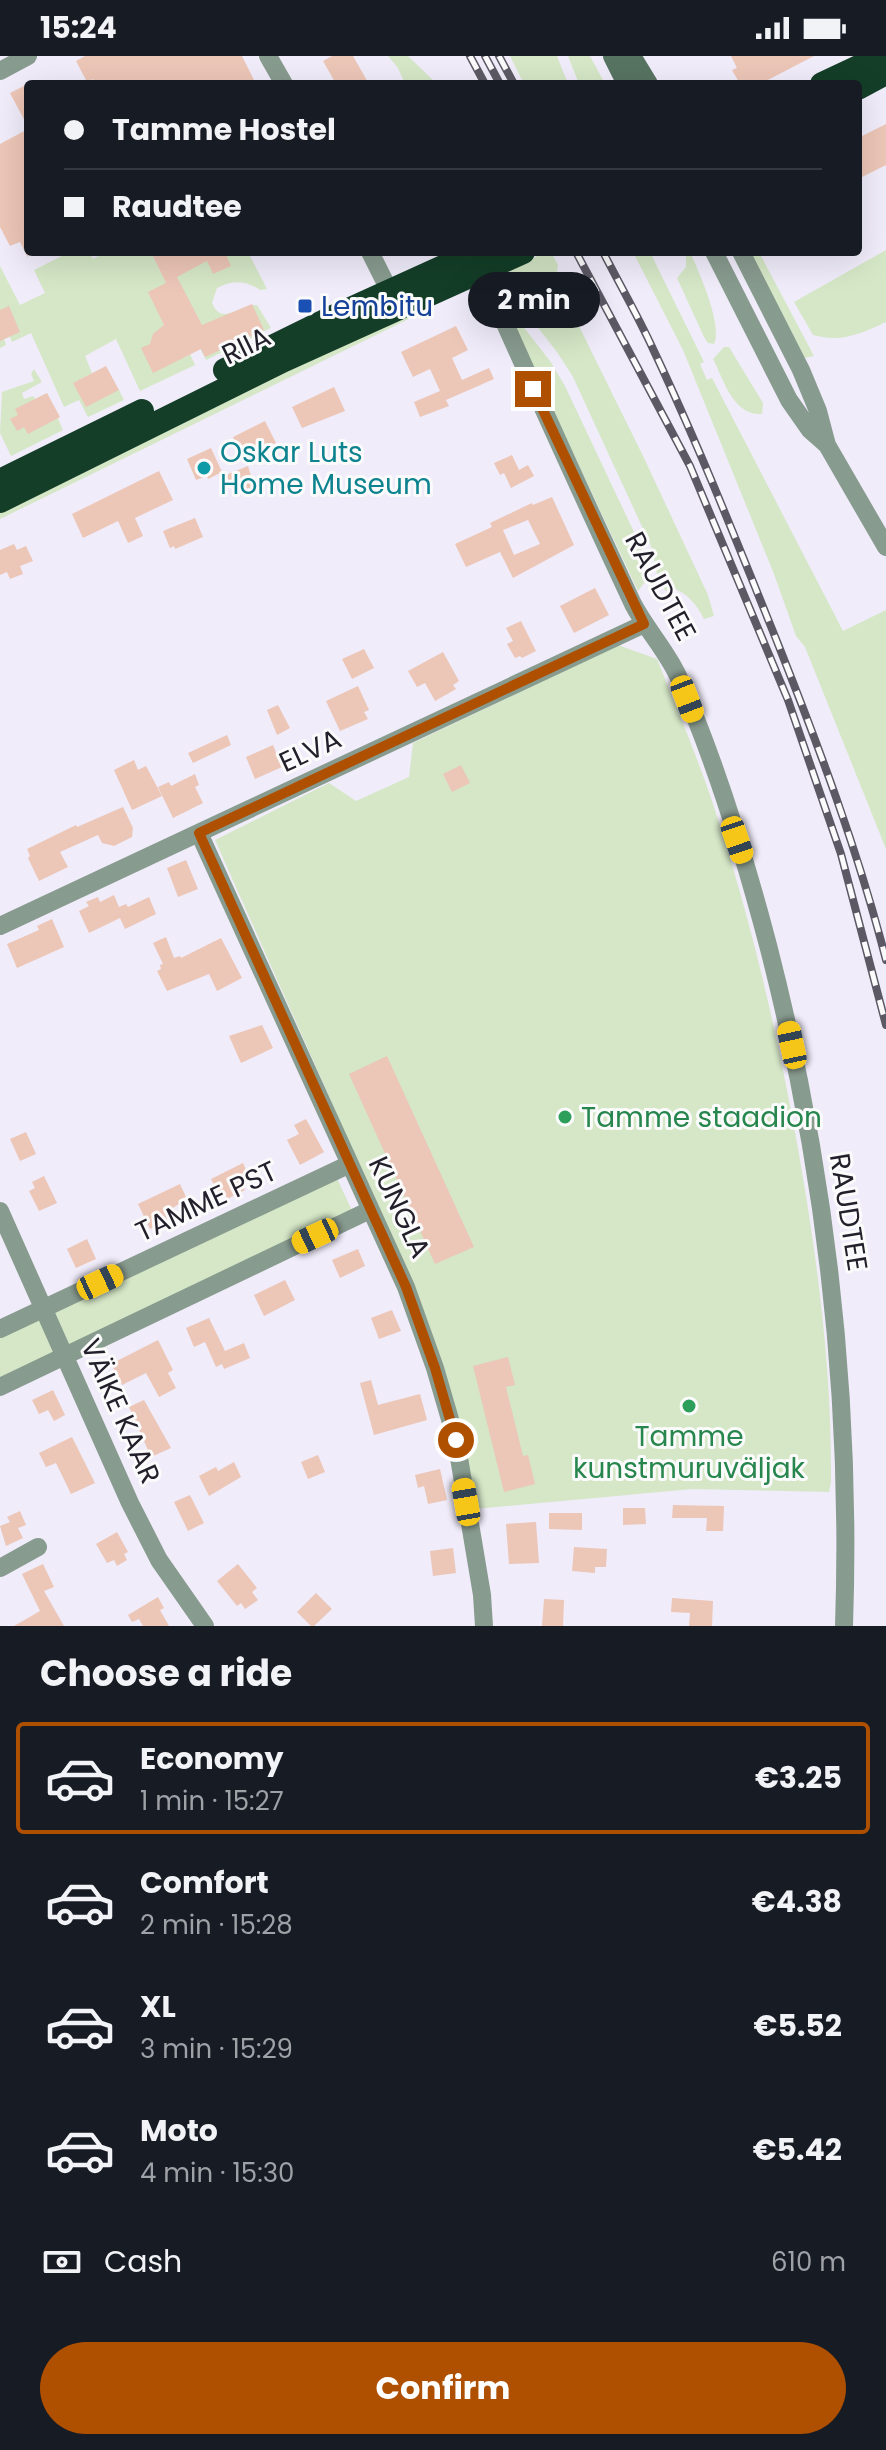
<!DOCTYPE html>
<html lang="en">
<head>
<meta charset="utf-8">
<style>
	body { margin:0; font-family:Poppins,sans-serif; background:#242831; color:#f1f3f6; height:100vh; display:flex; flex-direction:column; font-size:30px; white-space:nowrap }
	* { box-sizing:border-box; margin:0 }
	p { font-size:26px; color:#9ea1a6 }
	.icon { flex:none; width:44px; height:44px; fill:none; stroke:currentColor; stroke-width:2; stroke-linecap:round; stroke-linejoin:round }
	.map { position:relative; height:1570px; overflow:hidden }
	.drawer { display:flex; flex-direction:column; background:#171b24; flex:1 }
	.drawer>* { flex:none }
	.hud { position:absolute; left:24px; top:24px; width:838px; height:176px; border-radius:8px; box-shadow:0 8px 32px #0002; display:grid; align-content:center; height:176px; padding:0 40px; background:#171b24 }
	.end { position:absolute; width:36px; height:36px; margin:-18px; border:10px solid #af5000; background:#fff; box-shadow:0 0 0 4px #fff }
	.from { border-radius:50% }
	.bubble { position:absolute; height:56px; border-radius:28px; background:#171b24; box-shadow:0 8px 32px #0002; font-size:26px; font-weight:700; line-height:56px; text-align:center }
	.car { position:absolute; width:24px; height:48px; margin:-24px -12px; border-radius:10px; box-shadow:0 0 6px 2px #0007; background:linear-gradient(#f5c518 24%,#345 0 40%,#f5c518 0 76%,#345 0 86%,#f5c518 0) }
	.hud b { display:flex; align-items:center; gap:28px; height:76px; font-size:30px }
	.hud b+b { border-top:2px solid #363941 }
	.hud i { width:20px; height:20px; background:#f1f3f6 }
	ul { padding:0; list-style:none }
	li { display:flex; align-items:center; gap:24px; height:112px; margin:0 16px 12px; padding:0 24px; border:4px solid transparent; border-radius:8px }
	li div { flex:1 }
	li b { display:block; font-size:30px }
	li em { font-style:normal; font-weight:700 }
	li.selected { border-color:#af5000 }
	li>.icon { width:72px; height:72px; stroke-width:1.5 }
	h2 { padding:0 40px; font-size:36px; line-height:96px }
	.pay { display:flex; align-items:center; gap:20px; height:88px; padding:0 40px; font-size:30px }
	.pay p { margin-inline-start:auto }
	.action { display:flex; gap:16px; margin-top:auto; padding:16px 40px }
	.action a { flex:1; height:92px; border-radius:48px; background:#af5000; color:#fff; font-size:32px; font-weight:700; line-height:92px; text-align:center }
	.status { display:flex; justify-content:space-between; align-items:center; height:56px; padding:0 40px; background:#171b24; direction:ltr }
	.status svg { height:22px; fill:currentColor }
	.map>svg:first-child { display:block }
	.green { fill:#d5e7c7 }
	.building { fill:#ecc6b7; fill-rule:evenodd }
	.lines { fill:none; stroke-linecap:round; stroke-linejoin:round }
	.street { stroke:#889b8f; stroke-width:18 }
	.secondary { stroke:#577361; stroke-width:20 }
	.highway { stroke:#143e28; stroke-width:24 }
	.rail-casing { stroke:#5c5965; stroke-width:8 }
	.rail { stroke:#fbfbfb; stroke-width:5; stroke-dasharray:15; stroke-linecap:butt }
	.route { stroke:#af5000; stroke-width:10 }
	.transit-dot { fill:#1a4fb4; stroke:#fbfbfb; stroke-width:3 }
	.culture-dot { fill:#0f9aa8; stroke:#fbfbfb; stroke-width:3 }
	.leisure-dot { fill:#2e9e5b; stroke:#fbfbfb; stroke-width:3 }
	.labels { text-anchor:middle; stroke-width:6; stroke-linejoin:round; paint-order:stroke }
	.transit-label { font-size:28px; fill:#164399; stroke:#fbfbfb; text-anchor:start }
	.street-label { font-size:28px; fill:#23202c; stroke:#fbfbfb }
	.culture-label { font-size:28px; fill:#0d838f; stroke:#fbfbfb; text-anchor:start }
	.leisure-label { font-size:28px; fill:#27864d; stroke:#fbfbfb; text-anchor:start }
</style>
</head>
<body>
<div class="status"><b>15:24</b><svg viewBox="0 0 49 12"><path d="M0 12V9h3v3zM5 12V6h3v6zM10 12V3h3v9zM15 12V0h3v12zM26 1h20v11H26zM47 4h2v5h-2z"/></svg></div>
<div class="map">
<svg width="886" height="1570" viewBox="0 0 886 1570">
	<rect width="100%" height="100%" fill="#f0ecfa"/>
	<path class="green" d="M 388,0 L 408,0 L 437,28 L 405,28 L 398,12 Z
		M 510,0 L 557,0 L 568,28 L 524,28 Z
		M 568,0 L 590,0 L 605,28 L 579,28 Z
		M 886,194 L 886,266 C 860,278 841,287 813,279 L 794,246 Z
		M 70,196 L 89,196 L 93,203 L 106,196 L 151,196 L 166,226 L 224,196 L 248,196 L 267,233 L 260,234 C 246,224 232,224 217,232 L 212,247 C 222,271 240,248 257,249 L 271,272 L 206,304 L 167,228 L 149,236 L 164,268 L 179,273 L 195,309 L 140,335 L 116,283 L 85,300 L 92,317 L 74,327 L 119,334 L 124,344 L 88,361 L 79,344 L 64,351 L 31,277 L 12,286 L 10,281 L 4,283 L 6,289 L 0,292 L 0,210 L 20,249 L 45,237 L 34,214 Z
		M 545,196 L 551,196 L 558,209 L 557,216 L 575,252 L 574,260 L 644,402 L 708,539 L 714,560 L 704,563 C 697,549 686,535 671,532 L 666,535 L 659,527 L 651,490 L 573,321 L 557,296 L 524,254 L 525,241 L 541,231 L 540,218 L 536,216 L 502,226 L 510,215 Z
		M 633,196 L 650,196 L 704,306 L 700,308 L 707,324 L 712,322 L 843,575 L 886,554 L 886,793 L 805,591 L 796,580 L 774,518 L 683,294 Z
		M 686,196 L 690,196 C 699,216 723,269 714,288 L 708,287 L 704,281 L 677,222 L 686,211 Z
		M 750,196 L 759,196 L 814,300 L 805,302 Z
		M 504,236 L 509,240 L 518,264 L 550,305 L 565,330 L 642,493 L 648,522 L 638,535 L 533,312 L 506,247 Z
		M 423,256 L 0,463 L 0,453 L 348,281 Z
		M 724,291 L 729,291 L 763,347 L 762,358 C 733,360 724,324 713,303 Z
		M 34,313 L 42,326 L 22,337 L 24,343 L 33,340 L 35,343 L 47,337 L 63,374 L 11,400 L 0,377 L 2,336 L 34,325 L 31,318 Z
		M 618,589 L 657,603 C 675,648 694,693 710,739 C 748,852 776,970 797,1087 C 817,1200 832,1311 831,1426 L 829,1436 L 692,1433 L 475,1453 L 385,1166 L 215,784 L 329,727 L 356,745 L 409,721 L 413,687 Z
		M 335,1118 L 354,1159 L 0,1326 L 0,1276 Z"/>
	<path class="building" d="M 85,0 L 242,0 L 256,28 L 95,28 L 93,23 L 87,26 L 76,5 Z
		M 332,0 L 353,0 L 369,28 L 336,28 L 323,5 Z
		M 731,0 L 814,0 L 760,28 L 740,28 L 732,14 L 737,12 Z
		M 28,28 L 28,71 L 10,37 Z
		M 886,68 L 886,109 L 858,123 L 858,82 Z
		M 28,73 L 28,202 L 20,186 L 10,190 L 0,171 L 0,88 Z
		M 151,196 L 225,196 L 231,210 L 213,218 L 207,205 L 177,221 L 202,269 L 252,248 L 264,274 L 205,301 L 201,293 L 153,317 L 141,292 L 150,288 L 153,278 L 164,269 L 148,236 L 166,227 Z
		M 9,250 L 20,276 L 0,285 L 0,254 Z
		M 456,270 L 468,294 L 452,302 L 462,324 L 489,312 L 494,323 L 446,344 L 449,350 L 420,361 L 414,346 L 440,335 L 430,313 L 413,321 L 401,296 Z
		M 106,310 L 119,334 L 86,351 L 73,327 Z
		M 334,331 L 345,355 L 302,372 L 292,351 Z
		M 47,337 L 60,361 L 28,378 L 24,371 L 17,375 L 10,363 L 18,359 L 15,353 Z
		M 265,365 L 276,387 L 243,403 L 233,381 Z
		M 211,392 L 222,416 L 208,423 L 207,420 L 196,424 L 187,403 Z
		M 512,399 L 519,414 L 528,409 L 534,420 L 511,432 L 504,417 L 500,419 L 494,407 Z
		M 248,410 L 254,430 L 235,438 L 226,419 Z
		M 159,415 L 173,444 L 135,462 L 143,480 L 128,487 L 118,465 L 83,482 L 72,458 Z
		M 552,441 L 574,489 L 513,522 L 500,496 L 466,511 L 455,488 L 492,471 L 490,467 L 532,447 L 533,449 ZM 528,464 L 540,488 L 514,499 L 503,474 Z
		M 195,462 L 203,481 L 175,493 L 174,490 L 170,492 L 163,475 Z
		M 14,488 L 17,494 L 26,490 L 33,505 L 20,510 L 23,518 L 10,523 L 7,516 L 0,519 L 0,494 Z
		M 595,532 L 609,559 L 574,577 L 560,550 Z
		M 521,565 L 536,595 L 522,602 L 520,600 L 515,602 L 507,588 L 513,585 L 506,572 Z
		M 364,593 L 374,612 L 352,623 L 342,603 Z
		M 443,596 L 459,625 L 453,629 L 456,633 L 435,645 L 425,627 L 417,631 L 408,615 Z
		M 358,630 L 369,654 L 364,656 L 368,663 L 340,675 L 326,645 Z
		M 278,649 L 290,672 L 277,679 L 267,654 Z
		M 227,679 L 231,689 L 193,707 L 188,697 Z
		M 273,689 L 282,711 L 255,723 L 246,701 Z
		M 134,704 L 138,714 L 146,710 L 162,740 L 132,754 L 114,714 Z
		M 461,709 L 470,727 L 452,736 L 443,718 Z
		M 195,718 L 199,729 L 195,731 L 203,747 L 173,762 L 158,731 L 169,726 L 171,730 Z
		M 123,751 L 133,772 L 132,781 L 114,790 L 102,787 L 98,779 L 60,796 L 68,811 L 39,825 L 28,802 L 30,800 L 27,793 L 76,769 L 77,771 Z
		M 186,804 L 198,833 L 178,841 L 167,812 Z
		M 114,839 L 119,851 L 126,848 L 128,851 L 149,841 L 156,858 L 125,873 L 120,862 L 89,877 L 79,855 L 89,850 L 86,846 L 98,841 L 100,846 Z
		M 52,863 L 64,891 L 17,912 L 7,888 L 39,874 L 37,870 Z
		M 166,881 L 174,902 L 180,900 L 181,902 L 221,882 L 242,922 L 217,935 L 209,918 L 167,935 L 157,915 L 161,913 L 160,909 L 163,908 L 153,887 Z
		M 262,969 L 273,992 L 241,1007 L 229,980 Z
		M 387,1000 L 474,1191 L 435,1208 L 349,1018 Z
		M 306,1063 L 324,1096 L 300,1109 L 287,1084 L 299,1078 L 294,1069 Z
		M 26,1076 L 36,1098 L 20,1105 L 10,1083 Z
		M 243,1107 L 249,1121 L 241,1125 L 245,1134 L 227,1143 L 226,1139 L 221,1142 L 211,1123 Z
		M 44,1120 L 57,1147 L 39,1155 L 29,1135 L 35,1132 L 32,1126 Z
		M 180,1128 L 187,1143 L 171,1153 L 176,1162 L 150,1173 L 138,1148 Z
		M 87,1183 L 96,1203 L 76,1212 L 67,1193 Z
		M 358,1193 L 365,1210 L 340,1222 L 332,1204 Z
		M 285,1224 L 295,1244 L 264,1260 L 254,1239 Z
		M 392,1254 L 401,1275 L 379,1283 L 371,1262 Z
		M 209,1262 L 225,1295 L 244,1287 L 250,1302 L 224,1313 L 222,1308 L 216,1311 L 205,1286 L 194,1291 L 186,1272 Z
		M 158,1284 L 173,1314 L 168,1317 L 176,1332 L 159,1341 L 146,1317 L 122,1329 L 111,1308 Z
		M 508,1301 L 515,1329 L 506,1331 L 523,1400 L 528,1399 L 535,1428 L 504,1436 L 473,1310 Z
		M 371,1324 L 378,1349 L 420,1338 L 427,1364 L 374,1379 L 360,1327 Z
		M 53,1334 L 65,1359 L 54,1365 L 48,1354 L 39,1358 L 32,1344 Z
		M 144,1344 L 171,1392 L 151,1401 L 129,1351 Z
		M 72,1381 L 95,1427 L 71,1438 L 56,1407 L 46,1411 L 39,1397 Z
		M 318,1399 L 325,1416 L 308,1423 L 301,1406 Z
		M 234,1406 L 241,1421 L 209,1440 L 199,1420 L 216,1411 L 218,1415 Z
		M 440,1413 L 447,1444 L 428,1448 L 424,1430 L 418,1432 L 415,1419 Z
		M 190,1439 L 204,1467 L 188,1475 L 174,1446 Z
		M 673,1449 L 724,1450 L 723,1475 L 706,1475 L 707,1462 L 672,1462 Z
		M 623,1452 L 645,1452 L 646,1468 L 623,1469 Z
		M 20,1455 L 26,1469 L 18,1472 L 23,1482 L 6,1490 L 0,1470 L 10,1466 L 7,1461 Z
		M 549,1457 L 582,1457 L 582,1474 L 549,1473 Z
		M 536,1466 L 539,1507 L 509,1508 L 506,1468 Z
		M 117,1476 L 128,1496 L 124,1498 L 127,1504 L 117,1510 L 114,1504 L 107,1507 L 96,1488 Z
		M 574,1491 L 607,1493 L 606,1511 L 595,1511 L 595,1517 L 572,1515 Z
		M 453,1492 L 456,1517 L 433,1520 L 430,1495 Z
		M 43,1508 L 54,1531 L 44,1535 L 64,1570 L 14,1570 L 40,1555 L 22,1518 Z
		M 238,1508 L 257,1532 L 252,1536 L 258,1544 L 245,1553 L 241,1547 L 237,1550 L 217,1525 Z
		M 316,1537 L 332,1553 L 314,1570 L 311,1570 L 297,1556 Z
		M 158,1541 L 164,1552 L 160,1554 L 169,1570 L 143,1570 L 139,1563 L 132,1566 L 128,1559 Z
		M 672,1542 L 713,1545 L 712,1570 L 689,1570 L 690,1557 L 671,1556 Z
		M 544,1543 L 564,1544 L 563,1570 L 542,1570 Z"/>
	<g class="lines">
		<path class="street" d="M 268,0 L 284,28
			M 0,15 L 28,0
			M 370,196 L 394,244
			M 493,196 L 482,205 L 486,225 C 534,333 583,441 633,548 C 646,573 666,594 678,620 C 716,706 744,798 768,889 C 826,1114 852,1338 844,1570
			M 714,196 L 789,344 L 810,374 L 827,389
			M 741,196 L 801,314 L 818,355 L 827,389 L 886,491
			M 199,777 L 406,1231 L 435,1312 L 456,1384 L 482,1539 L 484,1570
			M 0,870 L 644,568
			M 0,1155 L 130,1447 L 159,1504 L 205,1570
			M 0,1273 L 350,1108
			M 0,1331 L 370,1154
			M 0,1512 L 38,1491"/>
		<path class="secondary" d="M 613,0 L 627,28
			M 631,0 L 648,28"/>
		<path class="highway" d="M 822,28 L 882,0
			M 858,32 L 886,17
			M 225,314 L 333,261 L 476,196
			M 0,425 L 142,355
			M 0,445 L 284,304 L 523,196"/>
		<g class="rail-casing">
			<path id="rail" d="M 470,0 L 485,28
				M 485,0 L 500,28
				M 499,0 L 514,28
				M 576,196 L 690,410 L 788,644 L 841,798 L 886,969
				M 603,196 C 620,229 638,260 653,293 C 698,388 737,486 776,583 C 818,689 858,794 886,904"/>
		</g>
		<use href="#rail" class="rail"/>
	</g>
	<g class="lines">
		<path class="route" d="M 456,1384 L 435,1312 L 406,1231 L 199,777 L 644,568 L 533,333"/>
	</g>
	<rect class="transit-dot" x="297" y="242" width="16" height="16" rx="4"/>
	<circle class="culture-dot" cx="204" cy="412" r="8"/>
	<g class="leisure-dot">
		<circle cx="565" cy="1061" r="8"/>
		<circle cx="689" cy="1350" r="8"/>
	</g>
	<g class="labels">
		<g class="transit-label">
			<text x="321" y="260">Lembitu</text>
		</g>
		<g class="street-label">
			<text transform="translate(246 289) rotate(-26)" y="10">RIIA</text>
			<text transform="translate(661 530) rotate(62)" y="10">RAUDTEE</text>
			<text transform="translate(310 694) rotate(-25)" y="10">ELVA</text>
			<text transform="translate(206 1145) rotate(-25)" y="10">TAMME PST</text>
			<text transform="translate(400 1151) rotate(65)" y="10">KUNGLA</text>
			<text transform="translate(849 1156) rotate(81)" y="10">RAUDTEE</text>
			<text transform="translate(121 1355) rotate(66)" y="10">VÄIKE KAAR</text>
		</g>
		<g class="culture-label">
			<text x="220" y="406">Oskar Luts<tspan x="220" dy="32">Home Museum</tspan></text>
		</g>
		<g class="leisure-label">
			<text x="581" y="1071">Tamme staadion</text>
			<text x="689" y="1390" text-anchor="middle">Tamme<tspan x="689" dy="32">kunstmuruväljak</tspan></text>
		</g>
	</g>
</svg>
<i class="end from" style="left:456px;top:1384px"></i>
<i class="end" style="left:533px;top:333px"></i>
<div class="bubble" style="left:468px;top:216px;width:132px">2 min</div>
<i class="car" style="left:687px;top:643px;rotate:159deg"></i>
<i class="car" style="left:737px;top:784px;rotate:161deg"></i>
<i class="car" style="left:792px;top:989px;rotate:348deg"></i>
<i class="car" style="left:315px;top:1180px;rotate:245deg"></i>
<i class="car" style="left:100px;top:1226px;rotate:65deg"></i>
<i class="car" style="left:466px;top:1446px;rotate:350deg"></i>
<div class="hud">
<b><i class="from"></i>Tamme Hostel</b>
<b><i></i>Raudtee</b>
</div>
</div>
<section class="drawer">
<h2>Choose a ride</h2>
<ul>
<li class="selected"><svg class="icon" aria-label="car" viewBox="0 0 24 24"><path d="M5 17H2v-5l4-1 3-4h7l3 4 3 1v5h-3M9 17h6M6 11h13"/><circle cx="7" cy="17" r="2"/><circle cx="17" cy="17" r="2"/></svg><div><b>Economy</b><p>1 min · 15:27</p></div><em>€3.25</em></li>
<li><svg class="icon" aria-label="car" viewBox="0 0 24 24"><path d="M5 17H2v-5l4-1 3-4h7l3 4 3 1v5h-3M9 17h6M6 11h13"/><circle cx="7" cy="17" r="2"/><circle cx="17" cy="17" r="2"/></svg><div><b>Comfort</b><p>2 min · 15:28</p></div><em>€4.38</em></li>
<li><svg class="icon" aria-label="car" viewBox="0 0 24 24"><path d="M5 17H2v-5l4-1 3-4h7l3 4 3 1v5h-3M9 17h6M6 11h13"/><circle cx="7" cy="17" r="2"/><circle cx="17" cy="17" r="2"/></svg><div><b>XL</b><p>3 min · 15:29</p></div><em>€5.52</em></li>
<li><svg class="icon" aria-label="car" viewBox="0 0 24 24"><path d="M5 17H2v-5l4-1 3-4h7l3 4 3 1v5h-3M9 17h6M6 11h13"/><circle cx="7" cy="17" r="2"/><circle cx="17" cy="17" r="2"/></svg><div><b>Moto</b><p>4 min · 15:30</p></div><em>€5.42</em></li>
</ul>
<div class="pay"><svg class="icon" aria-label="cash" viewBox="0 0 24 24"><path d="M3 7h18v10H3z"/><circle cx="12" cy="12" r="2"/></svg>Cash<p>610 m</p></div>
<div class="action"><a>Confirm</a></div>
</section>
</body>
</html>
